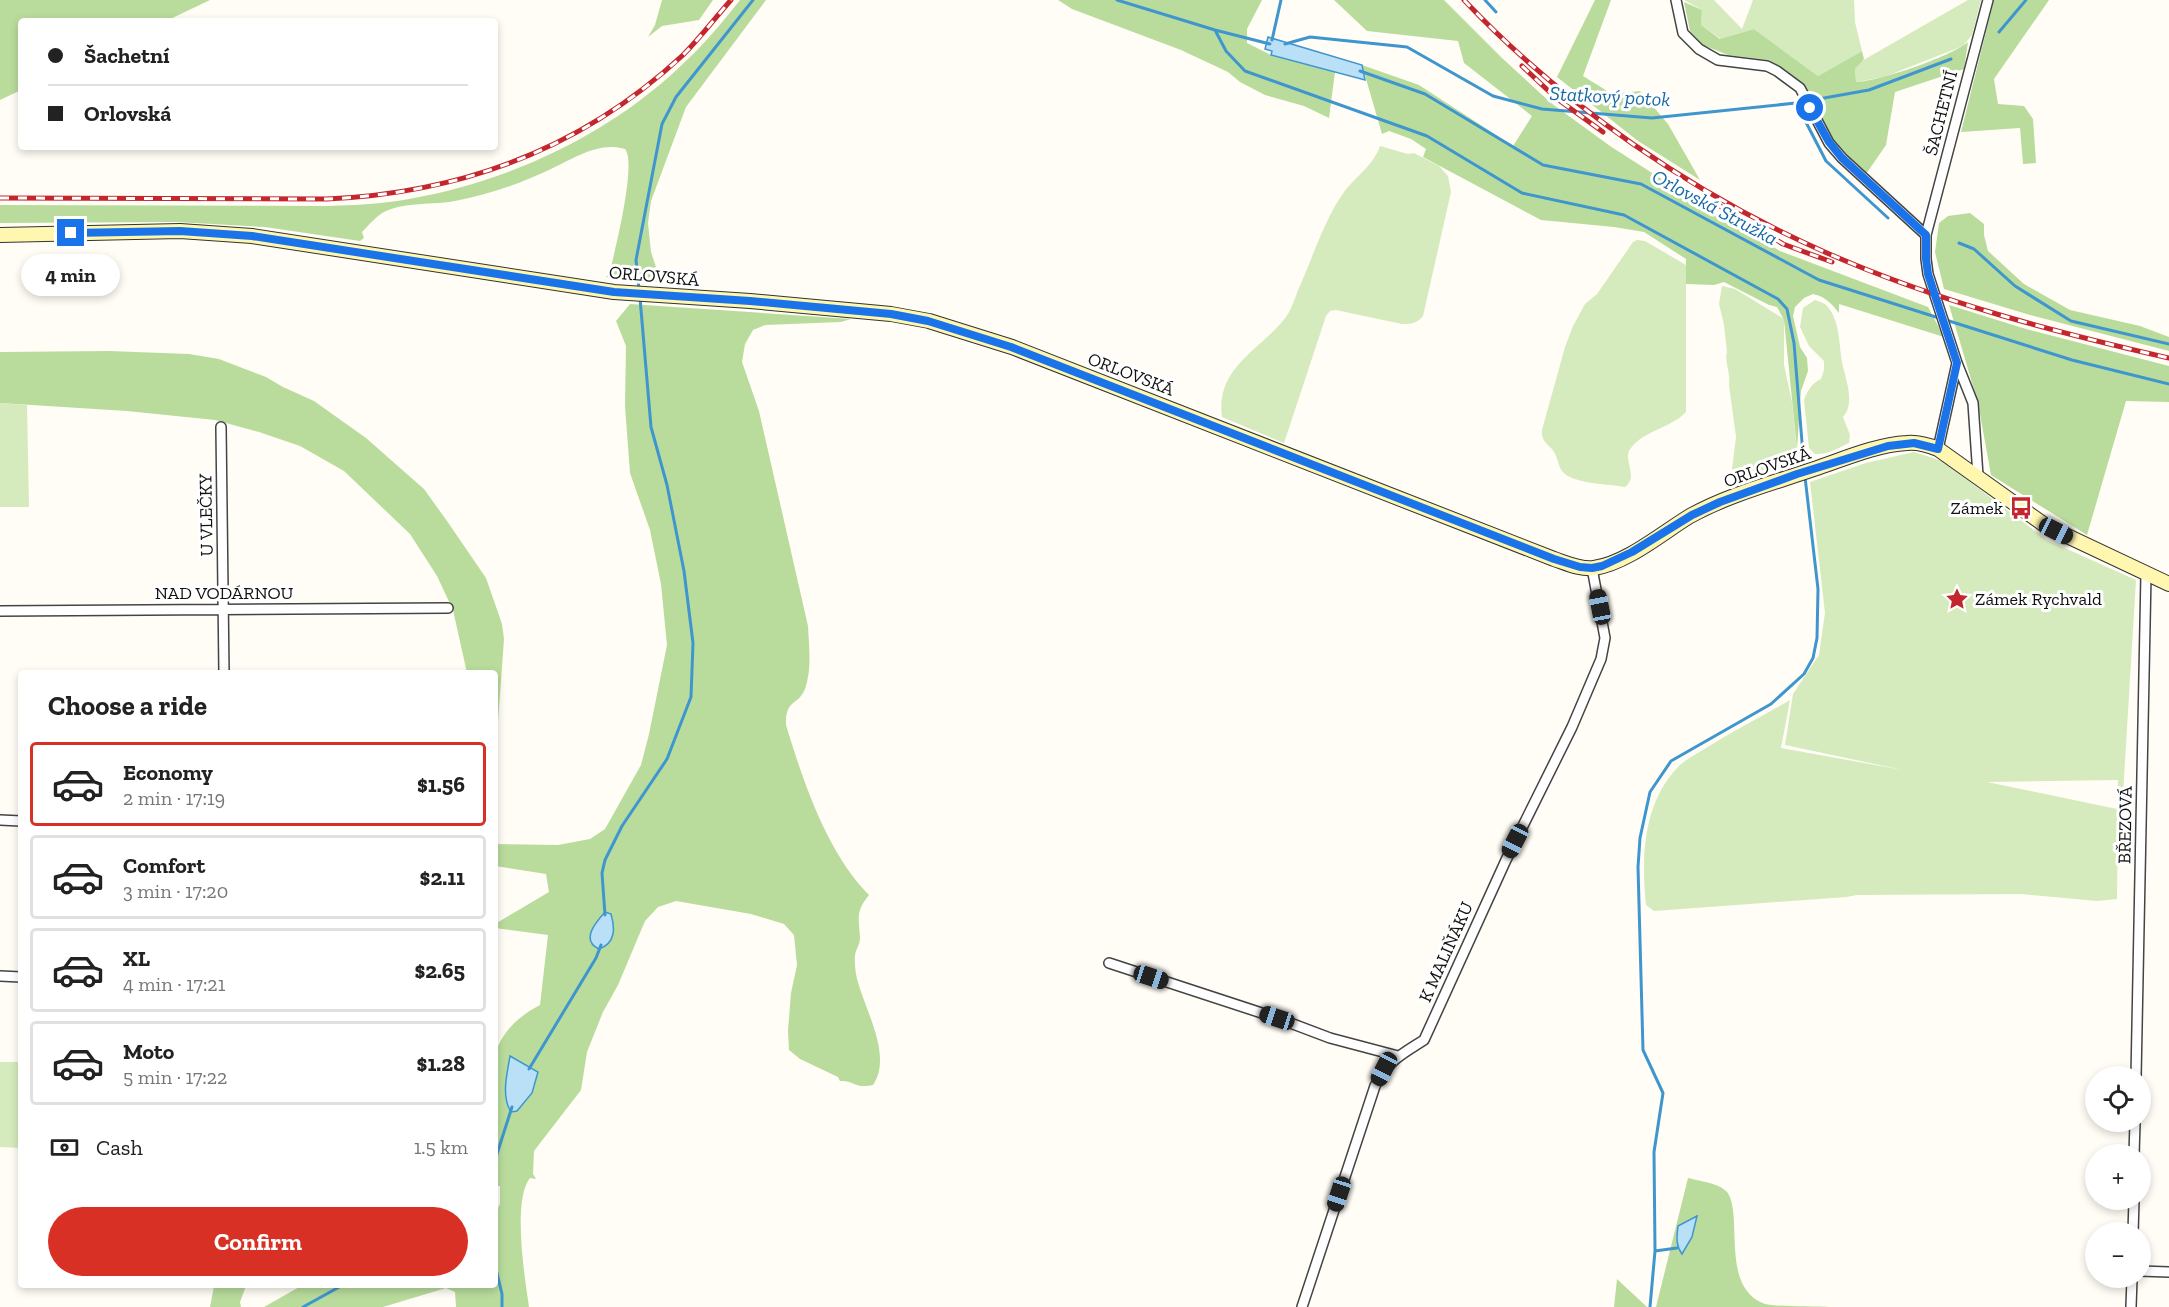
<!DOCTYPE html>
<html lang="en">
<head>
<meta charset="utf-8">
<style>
	body { margin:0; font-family:"Zilla Slab",serif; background:#f6f6f6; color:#222; height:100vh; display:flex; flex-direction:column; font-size:22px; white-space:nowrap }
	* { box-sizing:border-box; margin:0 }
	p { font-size:20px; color:#767676 }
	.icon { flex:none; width:33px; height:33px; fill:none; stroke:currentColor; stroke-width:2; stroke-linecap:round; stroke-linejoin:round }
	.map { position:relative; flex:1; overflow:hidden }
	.panel { position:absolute; left:18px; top:670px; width:480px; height:618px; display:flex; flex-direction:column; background:#fff; border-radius:6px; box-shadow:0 3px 9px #0003 }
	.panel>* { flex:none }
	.top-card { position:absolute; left:18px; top:18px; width:480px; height:132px; border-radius:6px; box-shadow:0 3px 9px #0003; display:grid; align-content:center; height:132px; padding:0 30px; background:#fff }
	.buttons { position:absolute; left:2085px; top:1066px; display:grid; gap:12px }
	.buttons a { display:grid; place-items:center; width:66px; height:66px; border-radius:50%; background:#fff; box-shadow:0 3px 9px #0003; font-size:30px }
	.end { position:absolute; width:27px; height:27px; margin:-14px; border:8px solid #1a73e8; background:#fff; box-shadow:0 0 0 3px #fff }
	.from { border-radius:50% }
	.bubble { position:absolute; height:42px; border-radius:21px; background:#fff; box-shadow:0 3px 9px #0003; font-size:20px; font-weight:700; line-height:42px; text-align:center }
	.car { position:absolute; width:18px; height:36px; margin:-18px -9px; border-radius:8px; box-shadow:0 0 4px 2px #0007; background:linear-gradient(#222 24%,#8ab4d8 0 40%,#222 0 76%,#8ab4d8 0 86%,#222 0) }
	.top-card b { display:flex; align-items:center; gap:21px; height:57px; font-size:22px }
	.top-card b+b { border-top:2px solid #e0e0e0 }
	.top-card i { width:15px; height:15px; background:#222 }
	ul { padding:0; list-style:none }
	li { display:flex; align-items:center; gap:18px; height:84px; margin:0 12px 9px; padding:0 18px; border:3px solid #e0e0e0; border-radius:6px }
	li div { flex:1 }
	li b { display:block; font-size:22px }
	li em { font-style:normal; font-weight:700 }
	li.on { border-color:#d93025 }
	li>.icon { width:54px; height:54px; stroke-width:1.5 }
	h2 { padding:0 30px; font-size:27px; line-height:72px }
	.pay { display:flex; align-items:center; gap:15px; height:66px; padding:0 30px; font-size:22px }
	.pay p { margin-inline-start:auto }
	.action { display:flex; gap:12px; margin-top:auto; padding:12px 30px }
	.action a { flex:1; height:69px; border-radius:36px; background:#d93025; color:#fff; font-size:24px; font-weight:700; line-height:69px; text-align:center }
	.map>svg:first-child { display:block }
	.green { fill:#d5ebbd; fill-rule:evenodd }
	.forest { fill:#b9dc9c }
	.water { fill:#b9e0f7; stroke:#3f96cf; stroke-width:1.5 }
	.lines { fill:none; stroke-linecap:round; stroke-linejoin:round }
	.stream { stroke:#3f96cf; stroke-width:3 }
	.minor-casing { stroke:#444; stroke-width:12 }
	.secondary-casing { stroke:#333; stroke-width:16 }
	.minor { stroke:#fff; stroke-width:9 }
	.secondary { stroke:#fff6b0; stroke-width:14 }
	.rail-casing { stroke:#c4262e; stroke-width:5 }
	.rail { stroke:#fff; stroke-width:3; stroke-dasharray:9; stroke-linecap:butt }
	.route { stroke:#1a73e8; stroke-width:8 }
	.labels { text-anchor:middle; stroke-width:6; stroke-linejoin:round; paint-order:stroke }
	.street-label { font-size:18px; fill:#111; stroke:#fff }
	.poi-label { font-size:18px; fill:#111; stroke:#fff; text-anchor:end }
	.water-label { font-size:20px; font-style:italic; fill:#1768a6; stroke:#fff }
</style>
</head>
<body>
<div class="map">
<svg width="2169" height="1307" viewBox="0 0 2169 1307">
	<rect width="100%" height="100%" fill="#fffdf5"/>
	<path class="green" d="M 1684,0 L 1714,0 L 1742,29 L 1753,0 L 1854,0 L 1855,22 L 1862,51 L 1818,76 L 1754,29 L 1721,39 L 1701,25 L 1702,10 Z
		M 1968,0 L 1981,0 L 1972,35 L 1963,46 L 1884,77 L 1856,82 L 1855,69 L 1860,62 Z
		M 1380,146 L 1408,154 L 1414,153 L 1439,166 L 1448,176 L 1451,192 L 1423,316 C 1416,324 1411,324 1402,324 L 1336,310 L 1330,311 L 1326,316 L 1284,443 L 1222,417 C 1215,367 1261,350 1286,317 C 1292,309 1295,297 1299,288 C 1313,257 1324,220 1344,192 C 1356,176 1373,166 1380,146 Z
		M 1637,240 L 1645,241 L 1686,265 L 1686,412 C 1671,428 1645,430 1631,448 C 1621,460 1640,475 1625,487 C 1610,484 1577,484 1565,474 C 1557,468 1559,457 1552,449 C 1546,443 1541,440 1542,430 L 1565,347 L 1573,326 L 1585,304 L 1597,294 L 1633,242 Z
		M 1722,286 L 1735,289 L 1784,319 L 1784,365 L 1792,402 L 1797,450 C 1791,471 1758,477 1738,475 L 1732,469 L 1736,437 L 1729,385 C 1731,373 1724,362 1727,352 L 1724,325 L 1719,304 Z
		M 1815,300 C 1820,302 1825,303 1828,307 C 1840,322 1839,344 1842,362 C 1845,378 1856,402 1843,417 L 1850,435 L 1849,443 C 1838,448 1828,455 1815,454 L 1809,448 L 1804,400 C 1807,391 1812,383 1821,379 L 1824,370 L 1824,361 L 1809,346 L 1800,327 L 1803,308 Z
		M 0,403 L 27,405 L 29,507 L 0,507 Z
		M 1914,452 L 1942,461 L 2047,540 L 2136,580 L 2122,811 L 2118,810 L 2117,899 L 2097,901 L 2021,894 L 1857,895 L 1846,897 L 1654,911 L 1646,905 C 1641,857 1643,802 1679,766 C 1686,759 1697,754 1706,748 C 1733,731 1762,716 1790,700 L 1781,748 L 1903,770 L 1785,745 L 1793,694 L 1819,655 L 1825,613 L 1810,482 L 1866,463 ZM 2118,780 L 2117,809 L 1987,782 Z
		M 0,1062 L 21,1062 L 21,1148 L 0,1147 Z"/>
	<path class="forest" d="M 0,0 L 210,0 L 166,21 L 21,21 L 21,90 L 0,100 Z
		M 662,0 L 713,0 L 699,20 L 662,26 L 648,37 L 655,25 Z
		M 740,0 L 766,0 L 686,107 L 651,201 L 648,223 L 651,252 L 657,270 L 669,283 L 606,277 L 610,271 C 615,251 637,162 625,149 C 600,141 574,158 551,169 C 522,183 488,195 455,201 C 433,205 406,202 386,211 C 377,215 369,225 362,232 L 364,238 L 360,241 L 265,227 L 176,222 L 0,223 L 0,205 L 328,206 C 355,205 382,204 409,199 C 512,181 615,132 689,58 C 708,40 724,20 740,0 Z
		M 1058,0 L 1262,0 L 1247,29 L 1247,43 L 1271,55 L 1335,72 L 1329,118 L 1304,106 L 1265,95 L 1240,82 L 1228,72 L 1181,50 L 1072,9 Z
		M 1334,0 L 1444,0 L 1502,58 L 1551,103 L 1610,146 L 1674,187 L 1780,251 L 1928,307 L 1944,337 L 1839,304 L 1839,313 C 1831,303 1826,297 1813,294 L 1804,298 L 1795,307 L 1793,316 L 1800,347 L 1807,358 L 1808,371 L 1801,391 L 1797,449 L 1784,320 L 1777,307 L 1769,305 L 1724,282 L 1714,285 L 1686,284 L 1686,259 L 1644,232 L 1614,227 L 1541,220 L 1423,157 L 1426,149 L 1411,139 L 1389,131 L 1382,134 L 1362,65 L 1419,85 L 1513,146 L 1532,116 L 1464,63 L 1458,41 L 1367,31 Z
		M 1595,0 L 1611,0 L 1583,76 L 1612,94 L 1640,91 L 1668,124 L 1700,180 L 1638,141 L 1557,77 Z
		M 1994,0 L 2049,0 L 1994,79 L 1998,104 L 2024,106 L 2033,119 L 2036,163 L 2023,164 L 2020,128 L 1961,132 Z
		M 1684,2 L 1702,10 L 1701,25 L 1720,39 L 1754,29 L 1818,76 L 1862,51 L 1864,59 L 1855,69 L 1856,82 C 1880,81 1950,57 1968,42 L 1964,69 L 1895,92 L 1886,145 L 1866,174 L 1831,140 L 1802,87 L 1769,60 L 1728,55 L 1703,45 L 1690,31 Z
		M 1970,213 L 1984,224 L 1984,235 L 1988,251 L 2024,284 L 2070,310 L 2140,326 L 2169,337 L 2169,351 L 2030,315 L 1944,289 L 1935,252 L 1939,223 L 1948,216 Z
		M 630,304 L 851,319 L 841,322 L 765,325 L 753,330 L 745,344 L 742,362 L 759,411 L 808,626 C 809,647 812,669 805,689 C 798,706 785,699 786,725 C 803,781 827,853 869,895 C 855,912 859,918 860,938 C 860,943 858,946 856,951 C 854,956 855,968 856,974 C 862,1006 894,1054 873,1085 C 854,1089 854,1080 840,1081 L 838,1077 L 800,1059 L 789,1050 L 788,1031 L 791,993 L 797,965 L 794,935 L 784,924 L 751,914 L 676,901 L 658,907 L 645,921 L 618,985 L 603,1012 L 587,1052 L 581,1090 L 534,1151 L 533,1174 L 536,1179 L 530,1178 C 512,1200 525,1279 529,1307 L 456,1307 L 455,1292 L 446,1288 L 383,1307 L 264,1307 L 301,1286 L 495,1286 L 495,1213 L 500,1204 L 500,1186 L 495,1186 L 495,1055 C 502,1031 519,1016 540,1005 L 548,935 L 495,928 L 495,924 L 549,892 L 546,874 L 495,866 L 495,844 L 558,845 L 590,839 L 605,829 L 641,765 L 649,734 L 667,645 L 661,584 L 650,530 L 630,473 L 625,406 L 626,346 L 616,321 Z
		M 1949,305 L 2026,329 L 2169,366 L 2169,402 L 2126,401 L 2087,535 L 1991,475 L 1978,403 Z
		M 109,351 L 189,354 L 219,359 L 266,377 L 283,387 L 314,401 L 366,438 L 424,489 L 447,521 L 486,578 L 502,624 L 504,639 L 495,763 L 495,674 L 467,673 L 453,610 L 437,576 L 410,534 L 344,471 L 300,446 L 259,432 L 215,420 L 127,411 L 0,403 L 0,352 Z
		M 1688,1178 C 1699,1181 1719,1183 1727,1192 C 1731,1197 1732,1204 1733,1210 C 1737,1241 1728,1291 1765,1304 C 1777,1307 1815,1306 1830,1307 L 1656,1307 Z
		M 1617,1279 L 1647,1307 L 1614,1307 Z
		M 214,1286 L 246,1286 L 240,1302 L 241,1307 L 210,1307 Z"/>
	<path class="water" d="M 1268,37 L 1362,65 L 1365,80 L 1271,55 L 1272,51 L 1265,49 Z
		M 605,912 L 611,914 C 615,928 616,943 599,949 C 580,940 596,922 605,912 Z
		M 510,1056 L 538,1072 L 532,1093 L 517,1111 L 511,1112 C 501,1096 507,1074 510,1056 Z
		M 1697,1216 L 1692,1237 L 1682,1254 C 1675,1244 1677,1236 1678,1226 Z"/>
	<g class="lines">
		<path class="stream" d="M 1117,0 L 1215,30 L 1270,44
			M 1485,0 L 1496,12
			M 1215,30 L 1226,51 L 1245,71 L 1427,136 L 1522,193 L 1624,215 L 1778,299 L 1787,309 L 1794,343 L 1804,467
			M 1999,32 L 2026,0
			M 1272,40 L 1281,0
			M 1285,44 L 1310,37 L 1407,47 L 1493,96 L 1542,109 L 1652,118 L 1796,103 L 1869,90 L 1951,59
			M 1360,71 L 1425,94 L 1543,165 L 1641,184 L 1819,280 L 1939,318
			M 1796,103 L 1826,161 L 1888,218
			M 1959,243 L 1974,249 L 2015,286 L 2071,321 L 2169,344
			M 639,289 L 636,260 L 662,124 L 676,97 L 753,0
			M 1946,320 L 2072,360 L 2169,384
			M 605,915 L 602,873 L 605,860 L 622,826 L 667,759 L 691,697 L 693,643 L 684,571 L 667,485 L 651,427 L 640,298
			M 529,1069 L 596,958 L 601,945
			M 495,1160 L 512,1107
			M 1655,1251 L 1677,1248
			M 495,1265 L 502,1294 L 502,1307
			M 303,1307 L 341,1286
			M 1650,1307 L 1655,1251 L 1654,1152 L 1663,1093 L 1643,1050 L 1638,867 L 1640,838 L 1650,792 L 1671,761 L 1771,704 L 1804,674 L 1813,658 L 1817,638 L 1818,589 L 1805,477"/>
		<g class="minor-casing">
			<path id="minor" d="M 1676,0 L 1683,33 L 1699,49 L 1718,60 L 1767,66 L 1777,71 L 1800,88 L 1829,143 L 1842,158 L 1926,235
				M 221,427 L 224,674
				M 1938,449 L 1957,363
				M 1978,476 L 1973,403 L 1957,363 L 1928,274 L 1926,259 L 1926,235 L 1988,0
				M 0,611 L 448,608
				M 0,820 L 21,821
				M 1109,963 L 1277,1018 L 1330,1038 L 1398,1056
				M 0,976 L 21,977
				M 2136,1077 L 2146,574
				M 2134,1155 L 2135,1122
				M 2133,1233 L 2134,1200
				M 2140,1271 L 2169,1272
				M 1302,1307 L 1375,1086 C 1389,1060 1399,1056 1424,1040 L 1506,860 L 1572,727 L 1601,659 L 1605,638 L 1592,568
				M 2131,1307 L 2132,1278"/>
		</g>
		<g class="secondary-casing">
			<path id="secondary" d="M 0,235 L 180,231 L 252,236 L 614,292 L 750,301 L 891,314 L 929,321 L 1012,347 L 1554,559 C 1566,563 1581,570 1594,568 C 1627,563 1662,533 1690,516 C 1728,495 1773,483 1814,469 C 1844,459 1875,445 1907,443 C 1917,442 1928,445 1938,449 L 2046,526 L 2169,584"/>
		</g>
		<use href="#minor" class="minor"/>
		<use href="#secondary" class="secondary"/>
		<g class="rail-casing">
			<path id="rail" d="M 1464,0 C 1563,105 1695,195 1827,253 C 1936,301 2054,332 2169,358
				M 1522,66 L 1556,98 L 1603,132
				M 0,198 L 327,199 C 463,193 583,148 683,55 C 700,38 715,18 731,0
				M 1715,203 L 1783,244 L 1832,262"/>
		</g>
		<use href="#rail" class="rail"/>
	</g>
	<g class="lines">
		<path class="route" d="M 71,233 L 180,231 L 252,236 L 614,292 L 750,301 L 891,314 L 928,321 L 1011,347 L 1554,559 L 1580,567 L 1592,568 L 1602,566 L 1632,552 L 1692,515 L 1720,502 L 1797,474 L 1888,446 L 1914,443 L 1938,449 L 1957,363 L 1928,274 L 1926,259 L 1926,235 L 1842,158 L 1829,142 L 1810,108"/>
	</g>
	<defs>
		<g id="bus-bare" transform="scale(1.8)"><path d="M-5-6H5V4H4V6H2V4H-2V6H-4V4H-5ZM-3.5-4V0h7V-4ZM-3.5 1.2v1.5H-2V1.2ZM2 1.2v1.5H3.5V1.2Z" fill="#c4262e" stroke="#fff" stroke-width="2.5" paint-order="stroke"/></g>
		<g id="sight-bare" transform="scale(1.8)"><path d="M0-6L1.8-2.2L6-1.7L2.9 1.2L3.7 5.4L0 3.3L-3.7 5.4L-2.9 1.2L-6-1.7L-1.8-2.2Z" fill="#c4262e" stroke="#fff" stroke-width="2.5" paint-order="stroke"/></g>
	</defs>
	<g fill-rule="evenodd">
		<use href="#bus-bare" x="2021" y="508"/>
		<use href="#sight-bare" x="1957" y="599"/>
	</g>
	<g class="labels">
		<g class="street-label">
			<text transform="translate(1941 113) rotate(-76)" y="6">ŠACHETNÍ</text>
			<text transform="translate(654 276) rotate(5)" y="6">ORLOVSKÁ</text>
			<text transform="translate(1131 374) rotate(21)" y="6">ORLOVSKÁ</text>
			<text transform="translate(1767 467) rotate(-19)" y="6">ORLOVSKÁ</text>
			<text transform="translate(206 515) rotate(-91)" y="6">U VLEČKY</text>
			<text x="224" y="599">NAD VODÁRNOU</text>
			<text transform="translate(2125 825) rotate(-89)" y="6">BŘEZOVÁ</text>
			<text transform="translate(1446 952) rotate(-66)" y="6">K MALIŇÁKU</text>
		</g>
		<g class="poi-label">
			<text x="2003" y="514">Zámek</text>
			<text x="1975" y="605" text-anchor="start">Zámek Rychvald</text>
		</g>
		<g class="water-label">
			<text transform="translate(1610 96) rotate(3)" y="7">Statkový potok</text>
			<text transform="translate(1715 207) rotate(28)" y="7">Orlovská Stružka</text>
		</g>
	</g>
</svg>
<div class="buttons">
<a><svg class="icon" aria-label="locate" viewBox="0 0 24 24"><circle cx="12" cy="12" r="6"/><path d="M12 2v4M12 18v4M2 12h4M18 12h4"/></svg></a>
<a>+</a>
<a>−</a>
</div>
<i class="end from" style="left:1810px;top:108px"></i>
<i class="end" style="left:71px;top:233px"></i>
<div class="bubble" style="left:21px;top:254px;width:99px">4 min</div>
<i class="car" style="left:2056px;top:531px;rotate:117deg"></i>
<i class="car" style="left:1600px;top:607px;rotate:349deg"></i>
<i class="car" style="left:1515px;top:841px;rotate:207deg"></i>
<i class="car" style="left:1151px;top:977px;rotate:108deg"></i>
<i class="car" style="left:1277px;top:1018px;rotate:288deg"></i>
<i class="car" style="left:1384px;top:1069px;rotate:207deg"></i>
<i class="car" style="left:1339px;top:1194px;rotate:198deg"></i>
<div class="top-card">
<b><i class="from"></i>Šachetní</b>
<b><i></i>Orlovská</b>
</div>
<section class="panel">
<h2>Choose a ride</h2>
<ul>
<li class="on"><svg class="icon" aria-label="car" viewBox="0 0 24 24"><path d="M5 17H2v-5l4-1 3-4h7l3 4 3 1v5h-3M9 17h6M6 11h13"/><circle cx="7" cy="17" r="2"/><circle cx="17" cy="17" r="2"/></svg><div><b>Economy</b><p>2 min · 17:19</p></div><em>$1.56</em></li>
<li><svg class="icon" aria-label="car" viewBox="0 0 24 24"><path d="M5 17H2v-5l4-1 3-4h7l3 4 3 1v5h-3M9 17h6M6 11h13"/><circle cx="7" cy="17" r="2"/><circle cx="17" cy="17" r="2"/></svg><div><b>Comfort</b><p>3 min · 17:20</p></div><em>$2.11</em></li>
<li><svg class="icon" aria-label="car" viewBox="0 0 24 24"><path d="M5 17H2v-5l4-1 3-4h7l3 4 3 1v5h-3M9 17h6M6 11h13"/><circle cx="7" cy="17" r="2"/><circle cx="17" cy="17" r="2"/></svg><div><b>XL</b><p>4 min · 17:21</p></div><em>$2.65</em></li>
<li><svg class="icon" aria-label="car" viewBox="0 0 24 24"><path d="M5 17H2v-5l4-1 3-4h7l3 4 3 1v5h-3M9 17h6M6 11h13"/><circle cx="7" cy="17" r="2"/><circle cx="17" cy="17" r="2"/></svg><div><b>Moto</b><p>5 min · 17:22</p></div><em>$1.28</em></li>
</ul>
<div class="pay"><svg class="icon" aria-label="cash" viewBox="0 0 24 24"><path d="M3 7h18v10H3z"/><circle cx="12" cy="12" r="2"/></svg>Cash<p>1.5 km</p></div>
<div class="action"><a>Confirm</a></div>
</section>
</div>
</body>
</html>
